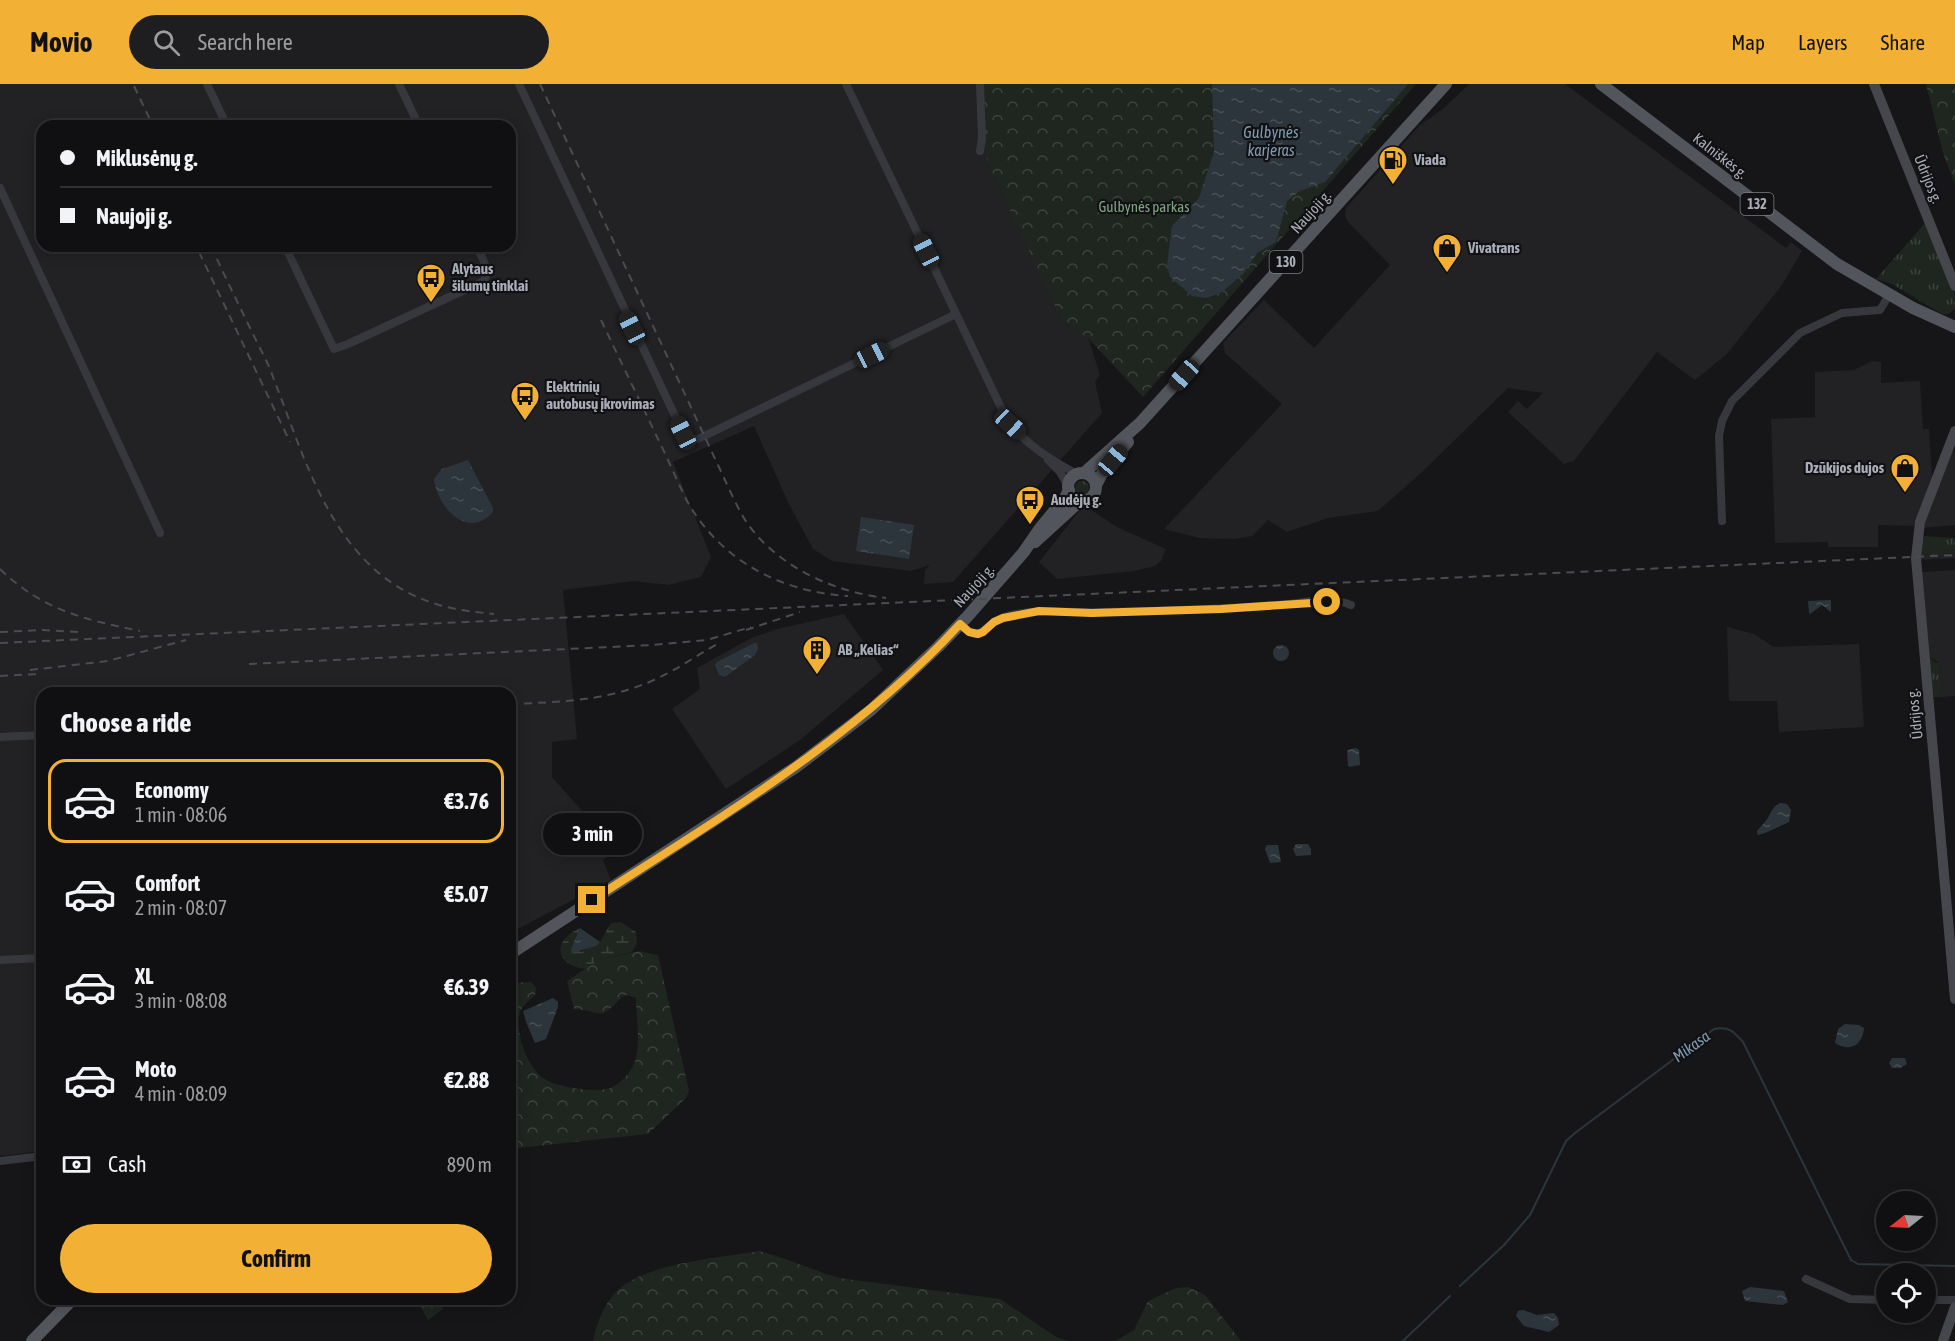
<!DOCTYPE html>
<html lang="en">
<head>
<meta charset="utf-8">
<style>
	body { margin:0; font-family:"Asap Condensed",sans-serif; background:#1e1e20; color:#f1f3f6; height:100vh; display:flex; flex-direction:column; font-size:22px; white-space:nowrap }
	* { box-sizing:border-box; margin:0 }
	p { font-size:20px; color:#9c9d9f }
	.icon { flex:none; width:33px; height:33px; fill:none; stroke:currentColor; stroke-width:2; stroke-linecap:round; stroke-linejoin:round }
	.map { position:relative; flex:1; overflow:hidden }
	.sheet { position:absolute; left:36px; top:603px; width:480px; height:618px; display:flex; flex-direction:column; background:#101012; border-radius:18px; box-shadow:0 3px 15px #0003,0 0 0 2px #303032 }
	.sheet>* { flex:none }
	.hud { position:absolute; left:36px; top:36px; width:480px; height:132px; border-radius:18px; box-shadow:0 3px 15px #0003,0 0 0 2px #303032; display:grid; align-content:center; height:132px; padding:0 24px; background:#101012 }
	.needle { width:39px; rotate:252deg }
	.tools { position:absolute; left:1876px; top:1107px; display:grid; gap:12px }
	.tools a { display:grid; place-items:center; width:60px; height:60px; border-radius:50%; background:#101012; box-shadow:0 3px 15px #0003,0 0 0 2px #303032; font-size:30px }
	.end { position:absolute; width:27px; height:27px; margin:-14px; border:8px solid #f2b134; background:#111; box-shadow:0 0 0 3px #111 }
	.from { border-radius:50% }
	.bubble { position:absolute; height:42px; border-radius:21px; background:#101012; box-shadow:0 3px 15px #0003,0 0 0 2px #303032; font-size:20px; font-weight:700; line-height:42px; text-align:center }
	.car { position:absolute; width:18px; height:36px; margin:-18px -9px; border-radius:8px; box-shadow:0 0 4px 2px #0007; background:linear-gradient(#222 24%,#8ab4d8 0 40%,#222 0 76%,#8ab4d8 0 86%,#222 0) }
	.hud b { display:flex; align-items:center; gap:21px; height:57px; font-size:22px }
	.hud b+b { border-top:2px solid #303032 }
	.hud i { width:15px; height:15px; background:#f1f3f6 }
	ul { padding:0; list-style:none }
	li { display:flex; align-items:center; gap:18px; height:84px; margin:0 12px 9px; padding:0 12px; border:3px solid transparent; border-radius:18px }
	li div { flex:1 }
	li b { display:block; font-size:22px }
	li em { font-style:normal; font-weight:700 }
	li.selected { border-color:#f2b134 }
	li>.icon { width:54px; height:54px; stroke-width:1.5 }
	h2 { padding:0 24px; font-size:27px; line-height:72px }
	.pay { display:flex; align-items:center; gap:15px; height:66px; padding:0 24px; font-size:22px }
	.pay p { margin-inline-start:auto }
	.cta { display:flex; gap:12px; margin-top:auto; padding:12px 24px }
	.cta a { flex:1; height:69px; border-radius:36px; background:#f2b134; color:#111; font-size:24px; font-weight:700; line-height:69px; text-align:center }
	header { display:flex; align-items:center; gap:36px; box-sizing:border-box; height:84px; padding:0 30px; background:#f2b134; color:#111 }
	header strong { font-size:28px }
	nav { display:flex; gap:33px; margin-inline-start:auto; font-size:21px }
	.search { width:420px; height:54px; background:#1e1e20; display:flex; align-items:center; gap:15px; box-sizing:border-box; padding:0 21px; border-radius:33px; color:#9c9d9f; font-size:22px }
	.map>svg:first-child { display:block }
	.built { fill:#222225; fill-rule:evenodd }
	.grass { fill:url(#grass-tufts) }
	.forest { fill:url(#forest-crowns) }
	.wetland { fill:url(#wetland-marsh) }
	.water { fill:url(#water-ripples) }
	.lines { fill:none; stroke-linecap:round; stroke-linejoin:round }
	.stream { stroke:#2c353c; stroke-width:2 }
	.minor { stroke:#37383d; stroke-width:8 }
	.secondary { stroke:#45474d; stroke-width:10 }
	.primary { stroke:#53555c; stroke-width:12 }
	.rail { stroke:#4a4c52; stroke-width:2; stroke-dasharray:8 6; stroke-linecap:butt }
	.route { stroke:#f2b134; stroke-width:8 }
	.labels { text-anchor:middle; stroke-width:4.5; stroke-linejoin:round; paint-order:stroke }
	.shield { fill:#111113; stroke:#7b7e86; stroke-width:1.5 }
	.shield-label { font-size:14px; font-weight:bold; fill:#a8adb8 }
	.street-label { font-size:15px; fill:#a8adb8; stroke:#111113 }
	.poi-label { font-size:15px; font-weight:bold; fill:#a8adb8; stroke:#111113; text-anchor:start }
	.park-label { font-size:15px; fill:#7fa381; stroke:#111113 }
	.water-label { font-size:16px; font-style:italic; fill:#7f9bb3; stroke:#111113 }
</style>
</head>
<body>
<header>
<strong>Movio</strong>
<div class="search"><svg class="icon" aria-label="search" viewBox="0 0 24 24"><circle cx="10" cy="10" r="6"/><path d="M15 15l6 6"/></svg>Search here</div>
<nav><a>Map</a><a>Layers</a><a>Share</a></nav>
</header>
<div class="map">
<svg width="1955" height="1257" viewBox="0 0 1955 1257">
	<defs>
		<pattern id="grass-tufts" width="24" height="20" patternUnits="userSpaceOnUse" patternTransform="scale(1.5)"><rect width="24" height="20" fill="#1e261f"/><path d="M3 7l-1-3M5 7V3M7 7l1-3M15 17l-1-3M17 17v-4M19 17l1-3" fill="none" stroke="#3c433d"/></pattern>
		<pattern id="forest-crowns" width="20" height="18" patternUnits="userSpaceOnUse" patternTransform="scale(1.5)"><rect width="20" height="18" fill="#1e261f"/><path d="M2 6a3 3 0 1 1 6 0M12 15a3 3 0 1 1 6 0" fill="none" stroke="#3c433d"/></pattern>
		<pattern id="wetland-marsh" width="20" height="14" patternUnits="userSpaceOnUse" patternTransform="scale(1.5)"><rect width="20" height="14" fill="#1e261f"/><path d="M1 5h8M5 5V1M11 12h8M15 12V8" fill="none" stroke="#3c433d"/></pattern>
		<pattern id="water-ripples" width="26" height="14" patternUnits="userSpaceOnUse" patternTransform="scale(1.5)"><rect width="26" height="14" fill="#2c353c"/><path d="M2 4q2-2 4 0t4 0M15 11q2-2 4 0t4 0" fill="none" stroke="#485056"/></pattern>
	</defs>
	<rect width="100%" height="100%" fill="#161618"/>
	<path class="built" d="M 0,0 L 982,0 L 1062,237 L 1088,253 L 1100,291 L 1095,298 L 1102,329 L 953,498 L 924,500 L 925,486 L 930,481 L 911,487 L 832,477 L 813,465 L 788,418 L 754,342 L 673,378 L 711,473 L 701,493 L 668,501 L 635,497 L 563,506 L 577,655 L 552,658 L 552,693 L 616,765 L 603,776 L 611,796 L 510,849 L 510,609 L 42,609 L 42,1067 L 0,1072 ZM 42,42 L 510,42 L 510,162 L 42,162 Z
		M 1469,0 L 1565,0 L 1786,164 L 1791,158 L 1802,167 L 1782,201 L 1726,271 L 1695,296 L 1657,268 L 1574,377 L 1564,380 L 1508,328 L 1518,317 L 1527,325 L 1543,309 L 1508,304 L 1422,388 L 1378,427 L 1328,434 L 1287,448 L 1268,436 L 1252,452 L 1235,455 L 1200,454 L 1164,445 L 1282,320 L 1225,269 L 1223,259 L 1264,216 L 1314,264 L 1390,181 L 1348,138 L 1345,131 L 1346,124 L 1420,41 L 1444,24 Z
		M 1872,277 L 1881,278 L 1881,299 L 1920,297 L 1923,345 L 1929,345 L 1932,393 L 1915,442 L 1878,441 L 1878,463 L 1828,463 L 1828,458 L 1775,459 L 1771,335 L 1815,333 L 1815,288 L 1854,286 Z
		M 1951,366 L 1955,368 L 1955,441 L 1921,444 Z
		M 1084,421 L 1117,443 L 1166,465 L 1161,477 L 1155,482 L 1134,487 L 1057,495 L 1039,478 Z
		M 1955,469 L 1955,474 L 1920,476 L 1919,471 Z
		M 1955,486 L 1955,612 L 1942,613 L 1940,579 L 1929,573 L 1922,488 Z
		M 844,530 L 883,586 L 800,656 L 726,705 L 672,625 L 700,605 L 697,584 L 751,554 L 777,545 Z
		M 1727,543 L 1754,550 L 1774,563 L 1859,560 L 1864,643 L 1779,648 L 1777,617 L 1729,617 Z"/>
	<path class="grass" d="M 1926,138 L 1955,212 L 1955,225 L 1948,230 L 1942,230 L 1892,200 L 1876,195 Z
		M1075 404a7 7 0 1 1 14 0a7 7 0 1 1-14 0Z
		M 1923,452 L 1955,454 L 1955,469 L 1919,471 Z
		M 1929,573 L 1936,579 L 1940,578 L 1942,613 L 1933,613 Z"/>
	<path class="forest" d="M 982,0 L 1416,0 L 1143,313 L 1088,254 L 1062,237 L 987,77 Z
		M 1926,0 L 1955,0 L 1955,100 L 1943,69 Z
		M 639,867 L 658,871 L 689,1007 L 686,1014 L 648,1050 L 518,1064 L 510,996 L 510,899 L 531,898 L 536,904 L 535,911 C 530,916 523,921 520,928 C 514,946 527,983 543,994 C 556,1003 590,1008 606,1005 C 616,1004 628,992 633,982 C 642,966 636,933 636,914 L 628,911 L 623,912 C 597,938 608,928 574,925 L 567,897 L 599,876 Z
		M 759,1167 C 786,1174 812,1186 839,1194 L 1000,1215 L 1056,1253 L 1068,1257 L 593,1257 C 597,1239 603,1221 617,1207 C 645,1179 720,1174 759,1167 Z
		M 1188,1203 L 1205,1211 L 1241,1257 L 1115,1257 L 1134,1246 L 1148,1217 L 1176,1204 Z
		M 416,1215 L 438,1215 L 443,1225 L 428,1236 Z"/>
	<path class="wetland" d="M 621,838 L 636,848 L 637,859 L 632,868 L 599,876 L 585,885 C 553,880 553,856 580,844 L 580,868 L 600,858 L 611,839 Z"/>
	<path class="water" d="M 1212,0 L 1408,0 L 1325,98 L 1300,107 L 1287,117 L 1276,158 L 1257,169 L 1244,189 L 1221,209 L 1206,214 L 1192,212 L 1170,193 L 1167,181 L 1172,142 L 1199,114 L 1214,68 Z
		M 468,376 L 493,424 L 493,428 C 467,457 437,422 434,395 L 442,385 Z
		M 861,433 L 914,441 L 909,475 L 856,467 Z
		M 1831,516 L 1831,528 L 1822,521 L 1810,530 L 1809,529 L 1808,517 Z
		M 754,559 L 757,559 L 758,565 L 755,571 L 725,593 L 719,591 L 715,581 L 717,578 Z
		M1273 569a8 8 0 1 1 16 0a8 8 0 1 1-16 0Z
		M 1356,664 L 1359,666 L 1360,681 L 1350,683 L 1348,682 L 1347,666 Z
		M 1780,719 L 1787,720 L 1791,726 L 1789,738 L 1765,749 L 1758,751 L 1757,747 C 1759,744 1762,742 1764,739 C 1771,732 1770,724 1780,719 Z
		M 1296,760 L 1308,760 L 1311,765 L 1311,771 L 1296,772 L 1293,765 Z
		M 1267,761 L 1278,761 L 1281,778 L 1270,779 L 1265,765 Z
		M 580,844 L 600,858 L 596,862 L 572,869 L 571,865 Z
		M 553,914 L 558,918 L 558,923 L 546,955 L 535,959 L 526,938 L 523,927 Z
		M 1845,940 L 1859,941 L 1864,944 C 1863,960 1851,969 1835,959 L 1838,945 Z
		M 1892,974 L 1905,974 L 1907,980 L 1900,984 L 1892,984 L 1889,979 Z
		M 1750,1203 L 1784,1207 L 1788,1218 L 1783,1221 L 1745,1217 L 1742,1207 Z
		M 1523,1226 L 1537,1231 L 1554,1229 L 1558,1234 L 1559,1241 L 1549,1248 L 1524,1242 L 1516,1232 L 1518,1227 Z"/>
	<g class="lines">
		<path class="stream" d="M 1460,1202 L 1504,1161 L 1530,1131 L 1566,1057 L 1575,1049 L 1714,945 C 1729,942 1734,948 1743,958 L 1851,1176 L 1858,1180 L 1955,1182
			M 1403,1257 L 1450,1212"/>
		<path class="minor" d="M 207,0 L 227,42
			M 399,0 L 419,42
			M 519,0 L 683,349 L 691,355 L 698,355 L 956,230
			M 846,0 L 1006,334 C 1022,358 1052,377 1077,390
			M 980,0 L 982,55 L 980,67
			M 0,104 L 160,449
			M 285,162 L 334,265 L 348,260 L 484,197 C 490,185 482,173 476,162
			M 1048,376 L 1060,388 L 1068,402
			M 1722,437 L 1719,352 L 1722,337 L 1732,317 L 1800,249 L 1842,229 L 1880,226 L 1889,211
			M 960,540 C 978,556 977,551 993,539 C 1001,533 1014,530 1023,529 C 1049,525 1075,529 1101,528 C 1163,527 1225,525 1288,520 C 1307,518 1333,513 1351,521
			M 0,653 L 42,651
			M 0,876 L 42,874
			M 0,1077 L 42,1072
			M 1806,1195 L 1850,1215 L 1887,1216
			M 1926,1216 L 1955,1216"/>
		<path class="secondary" d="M 1874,0 L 1955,202
			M 1955,347 L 1920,438 L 1916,474 L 1955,915
			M 1943,1257 L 1955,1223"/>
		<path class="primary" d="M 1601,0 L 1837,180 L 1913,224 L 1955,243
			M 1084,389 L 1140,339 L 1446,0
			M1068 403a14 14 0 1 1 28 0a14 14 0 1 1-28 0Z
			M 1096,401 L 1104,386 L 1128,358
			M 1035,458 L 1080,417
			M 510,870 L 796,683 L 871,626 L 938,563 L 967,533 L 1023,469 L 1041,443 L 1065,414 L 1069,406
			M 32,1257 L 73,1215"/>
		<path class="rail" d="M 540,0 L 724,394 C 731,409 738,425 747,439 C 778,483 834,508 886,514
			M 134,2 L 153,42
			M 211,162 C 224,191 238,219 252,248 C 259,263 268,278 273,293 C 307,380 335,489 436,520 C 455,526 475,528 494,530
			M 199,168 L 290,358
			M 601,236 C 620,276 639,315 658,355 C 668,375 677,397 687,417 C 721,477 781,508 848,512
			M 0,485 C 44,527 83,535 140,547
			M 746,546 L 800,528
			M 0,548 L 43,546 L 78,548
			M 0,559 L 1955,471
			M 249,580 L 653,561 L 707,556 L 751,543
			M 30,586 L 108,577 L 186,556
			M 0,592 L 39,590
			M 510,620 C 562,618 610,617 658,594 C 680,584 700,569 721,558"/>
	</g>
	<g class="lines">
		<path class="route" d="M 592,816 C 721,733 855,654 960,540 L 969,548 L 978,550 L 983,548 L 994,538 L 1003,534 L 1039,527 L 1092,529 L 1221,525 L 1327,518"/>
	</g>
	<defs>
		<g id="fuel-pin" transform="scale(1.5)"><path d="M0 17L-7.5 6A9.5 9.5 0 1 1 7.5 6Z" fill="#f2b134" stroke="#111113"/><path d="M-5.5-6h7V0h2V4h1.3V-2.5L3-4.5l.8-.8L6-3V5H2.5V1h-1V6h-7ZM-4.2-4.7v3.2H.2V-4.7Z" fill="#111"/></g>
		<g id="shop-pin" transform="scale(1.5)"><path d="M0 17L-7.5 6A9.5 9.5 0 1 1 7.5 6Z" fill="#f2b134" stroke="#111113"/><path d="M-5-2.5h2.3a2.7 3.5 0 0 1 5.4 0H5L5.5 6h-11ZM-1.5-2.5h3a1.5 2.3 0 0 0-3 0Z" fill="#111"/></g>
		<g id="bus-pin" transform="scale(1.5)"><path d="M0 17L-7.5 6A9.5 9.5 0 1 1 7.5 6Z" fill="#f2b134" stroke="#111113"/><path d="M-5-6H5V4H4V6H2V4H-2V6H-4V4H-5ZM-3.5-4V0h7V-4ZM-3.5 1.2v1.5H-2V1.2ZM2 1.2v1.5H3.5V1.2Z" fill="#111"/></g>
		<g id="building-pin" transform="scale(1.5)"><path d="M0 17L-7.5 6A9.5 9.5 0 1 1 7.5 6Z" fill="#f2b134" stroke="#111113"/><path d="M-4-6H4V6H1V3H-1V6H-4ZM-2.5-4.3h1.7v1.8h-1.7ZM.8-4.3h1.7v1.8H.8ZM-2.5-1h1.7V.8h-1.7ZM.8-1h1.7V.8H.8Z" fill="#111"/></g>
	</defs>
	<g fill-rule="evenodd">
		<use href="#fuel-pin" x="1393" y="76"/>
		<use href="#shop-pin" x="1447" y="164"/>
		<use href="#bus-pin" x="431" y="194"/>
		<use href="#bus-pin" x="525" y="312"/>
		<use href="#shop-pin" x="1905" y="384"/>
		<use href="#bus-pin" x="1030" y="416"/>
		<use href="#building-pin" x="817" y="566"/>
	</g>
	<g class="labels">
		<g class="shield">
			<rect x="1740.5" y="109" width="33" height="22" rx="4.5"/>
			<rect x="1269.5" y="167" width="33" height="22" rx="4.5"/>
		</g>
		<g class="shield-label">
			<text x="1757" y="125">132</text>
			<text x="1286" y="183">130</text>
		</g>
		<g class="street-label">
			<text transform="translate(1720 72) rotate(38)" y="5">Kalniškės g.</text>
			<text transform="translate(1928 95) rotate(68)" y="5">Ūdrijos g.</text>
			<text transform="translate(1311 128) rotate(-48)" y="5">Naujoji g.</text>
			<text transform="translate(974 502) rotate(-48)" y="5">Naujoji g.</text>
			<text transform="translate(1915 630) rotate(-96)" y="5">Ūdrijos g.</text>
		</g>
		<g class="poi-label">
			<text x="1414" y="81">Viada</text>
			<text x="1468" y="169">Vivatrans</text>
			<text x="452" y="190">Alytaus<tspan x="452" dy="17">šilumų tinklai</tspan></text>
			<text x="546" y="308">Elektrinių<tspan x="546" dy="17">autobusų įkrovimas</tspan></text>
			<text x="1884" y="389" text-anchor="end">Dzūkijos dujos</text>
			<text x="1051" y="421">Audėjų g.</text>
			<text x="838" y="571">AB „Kelias“</text>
		</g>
		<g class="park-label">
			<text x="1144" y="128">Gulbynės parkas</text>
		</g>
		<g class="water-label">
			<text x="1271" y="54">Gulbynės<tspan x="1271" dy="18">karjeras</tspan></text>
			<text transform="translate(1691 962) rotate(-36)" y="6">Mikasa</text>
		</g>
	</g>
</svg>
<div class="tools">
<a><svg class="needle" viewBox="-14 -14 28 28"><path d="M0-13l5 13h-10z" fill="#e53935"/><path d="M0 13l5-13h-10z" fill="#9c9d9f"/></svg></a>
<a><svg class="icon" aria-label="locate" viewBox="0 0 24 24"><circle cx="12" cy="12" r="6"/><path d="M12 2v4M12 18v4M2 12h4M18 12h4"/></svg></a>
</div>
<i class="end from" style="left:1327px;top:518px"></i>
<i class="end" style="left:592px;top:816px"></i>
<div class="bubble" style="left:543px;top:729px;width:99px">3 min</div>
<i class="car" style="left:926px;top:167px;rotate:334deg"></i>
<i class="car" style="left:632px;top:244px;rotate:334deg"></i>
<i class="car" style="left:872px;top:271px;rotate:64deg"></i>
<i class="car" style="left:1184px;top:291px;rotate:222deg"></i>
<i class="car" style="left:1010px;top:340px;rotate:133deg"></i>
<i class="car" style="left:683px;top:349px;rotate:334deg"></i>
<i class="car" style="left:1113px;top:376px;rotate:40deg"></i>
<div class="hud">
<b><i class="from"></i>Miklusėnų g.</b>
<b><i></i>Naujoji g.</b>
</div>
<section class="sheet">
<h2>Choose a ride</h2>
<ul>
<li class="selected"><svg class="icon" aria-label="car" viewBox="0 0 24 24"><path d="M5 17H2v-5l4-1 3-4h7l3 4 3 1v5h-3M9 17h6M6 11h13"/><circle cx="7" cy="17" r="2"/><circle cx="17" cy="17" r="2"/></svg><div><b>Economy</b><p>1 min · 08:06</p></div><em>€3.76</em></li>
<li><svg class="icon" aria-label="car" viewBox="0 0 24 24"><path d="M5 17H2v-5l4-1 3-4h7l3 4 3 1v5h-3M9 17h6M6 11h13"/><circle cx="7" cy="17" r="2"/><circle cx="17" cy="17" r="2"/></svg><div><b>Comfort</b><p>2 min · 08:07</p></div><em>€5.07</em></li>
<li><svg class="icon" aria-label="car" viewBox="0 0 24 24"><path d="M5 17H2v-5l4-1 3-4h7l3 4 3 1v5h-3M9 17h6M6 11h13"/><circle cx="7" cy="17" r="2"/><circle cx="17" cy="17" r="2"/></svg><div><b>XL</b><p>3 min · 08:08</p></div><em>€6.39</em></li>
<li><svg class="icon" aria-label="car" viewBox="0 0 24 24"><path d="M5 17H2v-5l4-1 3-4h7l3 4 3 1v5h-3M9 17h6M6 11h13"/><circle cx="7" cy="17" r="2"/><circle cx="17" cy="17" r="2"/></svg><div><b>Moto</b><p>4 min · 08:09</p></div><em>€2.88</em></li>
</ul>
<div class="pay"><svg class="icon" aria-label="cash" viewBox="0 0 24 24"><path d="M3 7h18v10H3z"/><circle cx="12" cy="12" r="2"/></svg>Cash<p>890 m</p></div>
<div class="cta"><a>Confirm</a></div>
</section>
</div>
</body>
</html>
